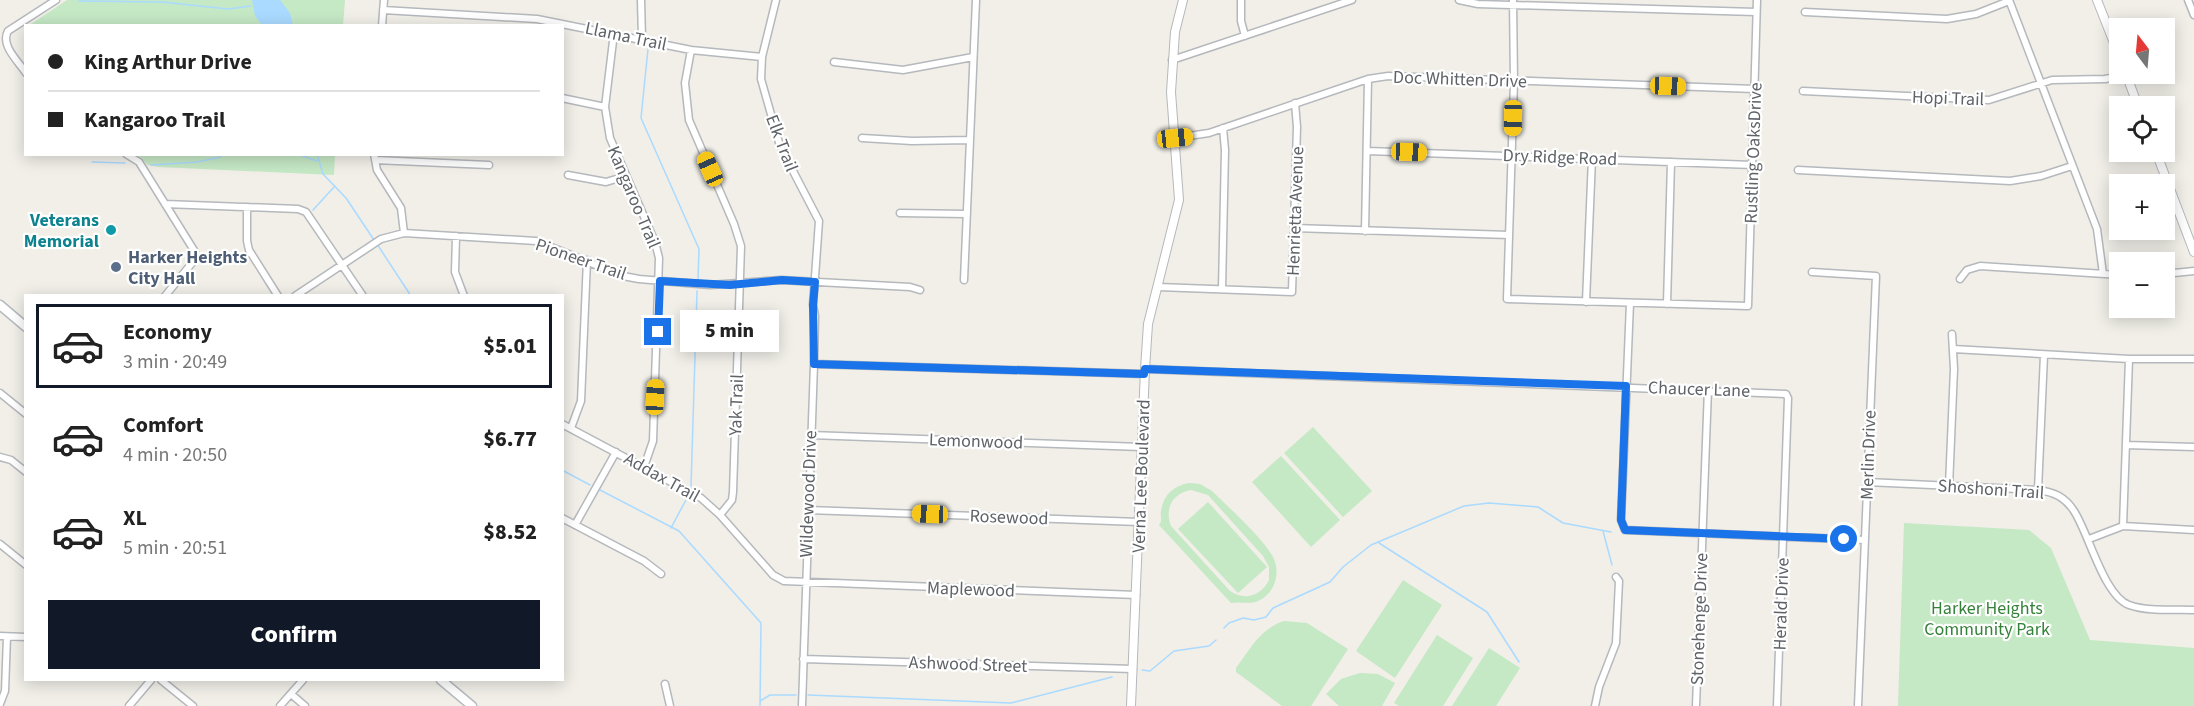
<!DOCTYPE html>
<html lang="en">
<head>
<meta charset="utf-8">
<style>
	body { margin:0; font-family:"Source Sans 3",sans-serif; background:#f6f6f6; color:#222; height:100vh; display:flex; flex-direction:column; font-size:22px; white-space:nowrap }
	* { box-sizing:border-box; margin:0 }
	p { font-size:20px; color:#767676 }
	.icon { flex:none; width:33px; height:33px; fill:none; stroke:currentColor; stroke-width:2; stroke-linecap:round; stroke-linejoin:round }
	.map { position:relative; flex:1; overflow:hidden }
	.panel { position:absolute; left:24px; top:294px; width:540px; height:387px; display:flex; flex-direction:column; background:#fff; border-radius:0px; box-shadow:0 3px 15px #0003 }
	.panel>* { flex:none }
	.guide { position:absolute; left:24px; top:24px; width:540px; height:132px; border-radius:0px; box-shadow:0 3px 15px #0003; display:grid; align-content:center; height:132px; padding:0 24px; background:#fff }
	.needle { width:39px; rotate:344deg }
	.tools { position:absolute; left:2109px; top:18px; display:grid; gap:12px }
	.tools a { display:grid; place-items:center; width:66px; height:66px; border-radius:0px; background:#fff; box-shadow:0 3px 15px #0003; font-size:30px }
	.end { position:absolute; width:27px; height:27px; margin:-14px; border:8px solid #1a73e8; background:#fff; box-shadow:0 0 0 3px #fff }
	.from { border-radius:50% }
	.bubble { position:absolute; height:42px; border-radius:0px; background:#fff; box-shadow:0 3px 15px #0003; font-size:20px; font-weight:800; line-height:42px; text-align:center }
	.car { position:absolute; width:18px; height:36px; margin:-18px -9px; border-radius:8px; box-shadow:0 0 4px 2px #0007; background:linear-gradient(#f5c518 24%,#345 0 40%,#f5c518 0 76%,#345 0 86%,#f5c518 0) }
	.guide b { display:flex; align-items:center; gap:21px; height:57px; font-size:22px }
	.guide b+b { border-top:2px solid #e0e0e0 }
	.guide i { width:15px; height:15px; background:#222 }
	ul { padding:10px 0 0; list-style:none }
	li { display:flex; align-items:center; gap:18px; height:84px; margin:0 12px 9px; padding:0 12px; border:3px solid transparent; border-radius:0px }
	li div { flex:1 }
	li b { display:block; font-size:22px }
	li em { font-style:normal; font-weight:800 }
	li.on { border-color:#111827 }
	li>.icon { width:54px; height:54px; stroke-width:1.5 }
	.primary-button { display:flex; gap:12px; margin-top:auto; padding:12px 24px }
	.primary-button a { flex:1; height:69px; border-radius:0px; background:#111827; color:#fff; font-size:24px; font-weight:800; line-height:69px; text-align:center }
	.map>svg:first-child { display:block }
	.green { fill:#c5e8c5; fill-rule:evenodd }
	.water { fill:#aadaff }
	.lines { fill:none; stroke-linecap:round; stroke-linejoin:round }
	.stream { stroke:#aadaff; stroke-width:1.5 }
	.minor-casing { stroke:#b5b8bc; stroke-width:9 }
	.tertiary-casing { stroke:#b5b8bc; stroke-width:10 }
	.secondary-casing { stroke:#b6babf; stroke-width:11 }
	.minor { stroke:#fff; stroke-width:6 }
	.tertiary { stroke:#fff; stroke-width:8 }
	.secondary { stroke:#fff; stroke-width:8 }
	.route { stroke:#1a73e8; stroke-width:8 }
	.culture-dot { fill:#0f9aa8; stroke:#fff; stroke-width:2 }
	.service-dot { fill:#5c6f8a; stroke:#fff; stroke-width:2 }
	.labels { text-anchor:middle; stroke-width:4.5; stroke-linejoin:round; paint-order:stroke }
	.street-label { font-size:18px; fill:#5f6368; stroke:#fff }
	.culture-label { font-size:18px; font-weight:bold; fill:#0d838f; stroke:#fff; text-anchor:end }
	.service-label { font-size:18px; font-weight:bold; fill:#4e5e75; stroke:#fff; text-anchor:start }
	.park-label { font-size:18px; fill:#348238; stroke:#fff }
</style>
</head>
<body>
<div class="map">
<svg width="2194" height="706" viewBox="0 0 2194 706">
	<rect width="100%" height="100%" fill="#f1efe8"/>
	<path class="green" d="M 67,0 L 345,0 L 343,25 L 28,26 Z
		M 138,155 L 335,155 L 334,175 L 159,167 L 148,165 Z
		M 1313,427 L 1372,491 L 1343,517 L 1284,453 Z
		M 1281,456 L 1340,520 L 1311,547 L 1252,482 Z
		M 1189,483 L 1200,484 L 1212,491 C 1229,508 1262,537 1273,557 C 1281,572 1275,594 1258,601 C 1249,605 1240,601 1231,603 L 1159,525 C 1163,520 1160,518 1161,512 C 1163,495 1173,486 1189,483 ZM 1191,490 L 1208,495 L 1263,556 L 1269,567 L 1269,580 C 1261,596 1245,601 1230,591 L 1171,526 C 1164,508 1173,493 1191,490 Z
		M 1208,502 L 1267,567 L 1238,593 L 1178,529 Z
		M 1904,523 L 2029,530 L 2051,548 L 2090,640 L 2194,648 L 2194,706 L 1898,706 Z
		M 1403,580 L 1442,605 L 1395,678 L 1356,651 Z
		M 1284,621 L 1307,623 L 1348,649 L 1311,706 L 1282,706 L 1236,672 L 1236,668 C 1250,649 1261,628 1284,621 Z
		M 1437,635 L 1473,658 L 1443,706 L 1399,706 L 1394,703 Z
		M 1489,648 L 1520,668 L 1496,706 L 1452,706 Z
		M 1360,673 L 1378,674 L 1395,683 L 1382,706 L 1339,706 L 1326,694 L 1341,679 Z"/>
	<path class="water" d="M 252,0 L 280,0 L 290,13 L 293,25 L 262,25 L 255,16 Z"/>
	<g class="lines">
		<path class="stream" d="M 79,1 L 162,2 L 228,9 L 251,6
			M 648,49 L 641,118 L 699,249 L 698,279
			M 297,154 L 317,161
			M 317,154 L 323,174 L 346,198 L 374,240
			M 92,162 L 125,163
			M 151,165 L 197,162 L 221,157
			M 313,210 L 335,186
			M 377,244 L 411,296
			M 562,470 L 590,485
			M 691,486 L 697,291
			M 600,490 L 679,531 L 761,623 L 760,706
			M 671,528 L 687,498
			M 1603,531 L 1612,565
			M 1379,543 L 1487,612 L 1519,662
			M 1224,628 L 1229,623 L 1243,618 L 1254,620 L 1266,617 L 1273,608 L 1330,582 L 1343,567 L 1371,545 L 1464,506 L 1489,503 L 1538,507 L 1563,523 L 1611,532
			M 1142,670 L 1150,671 L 1174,651 L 1209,646 L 1216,640
			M 808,695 L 1011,703 L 1112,677
			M 760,701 L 770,695 L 796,695"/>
		<g class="minor-casing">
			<path id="minor" d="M 641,0 L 642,39
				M 776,0 L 762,57 L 761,79 L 780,146 L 819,221 L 813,305 L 815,316 L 814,364 L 802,706
				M 1241,0 L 1241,21 L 1245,36
				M 1459,0 L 1478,4 L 1756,12
				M 1513,0 L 1514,81 L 1507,299 L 1748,306 L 1757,0
				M 2009,0 L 2097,229 L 2103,274
				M 2188,0 L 2194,15
				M 383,10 L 537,19 L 691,50 L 762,57
				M 1805,12 L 1947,19 L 1976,14 L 2009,1
				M 382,26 L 384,0
				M 614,33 L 605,107 L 610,138 L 655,242 L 659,258 L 653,441 L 644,467
				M 691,50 L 685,83 L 689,120 L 734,224 L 741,246 L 733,492 L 732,500 L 720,515
				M 1172,60 L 1352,0
				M 834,62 L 903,70 L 973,57
				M 26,73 C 18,61 0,45 8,31 L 56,0
				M 1803,91 L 1989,100 L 2052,80 L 2105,79 L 2126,75
				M 562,98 L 605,107
				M 862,138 L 912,141 L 970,140
				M 1175,138 L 1209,133 L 1368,79 L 1388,76 L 1755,89
				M 1368,151 L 1753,165
				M 126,154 L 139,162 L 195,252 L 192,263 L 165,296
				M 374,154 L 377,170 L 401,208 L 404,233
				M 375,160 L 489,165
				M 1798,170 L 2010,181 L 2041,176 L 2072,166
				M 568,175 L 606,182 L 626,176
				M 165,204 L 298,209 L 306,212 L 363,296
				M 247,207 L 247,241 L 249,250 L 278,296
				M 900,213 L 967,214
				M 1294,228 L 1509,235
				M 1365,231 L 1368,79
				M 456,236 L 455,272 L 464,296
				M 1812,272 L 1876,276 L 1858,706
				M 2164,274 L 2194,271
				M 1960,279 L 1967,270 L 1980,266 L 2120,275
				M 964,280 L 976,0
				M 1158,287 L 1292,292 L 1297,127 L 1295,103
				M 1222,289 L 1225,150 L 1223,128
				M 295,296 L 381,239 L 404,233 L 536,241 L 623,276 L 639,279 L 710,285 L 781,280 L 910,287 L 920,290
				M 1586,302 L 1592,158
				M 1630,303 L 1621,520 L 1625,530 L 1865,540
				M 1667,304 L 1671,162
				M 1953,349 L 2129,359 L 2194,359
				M 814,364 L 1144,374
				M 1145,369 L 1786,394 L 1788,398 L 1777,706
				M 0,393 L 26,414
				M 562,424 L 701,498 L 720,515 L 773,575 L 784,581 L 1136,595
				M 571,428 L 581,401 L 587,260
				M 810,435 L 1141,447
				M 2126,445 L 2194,447
				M 0,457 L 11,460 L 26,472
				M 1867,482 L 2038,490 C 2054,492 2065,497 2074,511 C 2089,534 2104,596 2129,605 C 2149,612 2174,609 2194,610
				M 1949,486 L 1954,369 L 1952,334
				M 2038,490 L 2044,355
				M 808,510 L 1139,522
				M 562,518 L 644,561 L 661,574
				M 575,525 L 616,452
				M 2123,526 L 2129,359
				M 2089,539 L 2123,526 L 2194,530
				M 0,544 L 26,565
				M 0,636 L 26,637
				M 803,659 L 1133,669
				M 161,680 L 193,706
				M 665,684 L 670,706
				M 291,694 L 305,706
				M 0,704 L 5,691 L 7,637
				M 129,706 L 151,680
				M 280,706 L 303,680
				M 1595,706 L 1599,687 L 1616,643 L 1619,581 L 1616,577
				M 1696,706 L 1708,389"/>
		</g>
		<g class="tertiary-casing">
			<path id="tertiary" d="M 2097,0 L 2120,58
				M 2126,74 L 2138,106
				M 2156,152 L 2194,252
				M 1131,706 L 1145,369 L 1148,324 L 1179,200 L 1171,92 L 1175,32 L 1183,0"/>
		</g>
		<g class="secondary-casing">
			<path id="secondary" d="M 0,305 L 26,327
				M 441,680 L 472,706"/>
		</g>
		<use href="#minor" class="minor"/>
		<use href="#tertiary" class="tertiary"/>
		<use href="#secondary" class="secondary"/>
	</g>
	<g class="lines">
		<path class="route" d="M 658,332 L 660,281 L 730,285 L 782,280 L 815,282 L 813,305 L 814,364 L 1144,374 L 1145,369 L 1626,386 L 1621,520 L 1625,530 L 1844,539"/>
	</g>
	<circle class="culture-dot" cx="111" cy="230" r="6"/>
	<circle class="service-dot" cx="116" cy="267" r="6"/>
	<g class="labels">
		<g class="street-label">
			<text transform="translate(626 36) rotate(12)" y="6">Llama Trail</text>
			<text transform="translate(1460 79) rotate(2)" y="6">Doc Whitten Drive</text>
			<text transform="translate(1948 98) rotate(2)" y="6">Hopi Trail</text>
			<text transform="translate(782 143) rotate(69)" y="6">Elk Trail</text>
			<text transform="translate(1753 153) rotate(-88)" y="6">Rustling OaksDrive</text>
			<text transform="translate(1560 157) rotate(2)" y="6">Dry Ridge Road</text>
			<text transform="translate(634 197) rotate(67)" y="6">Kangaroo Trail</text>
			<text transform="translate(1295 211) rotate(-88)" y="6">Henrietta Avenue</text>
			<text transform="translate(581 259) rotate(19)" y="6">Pioneer Trail</text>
			<text transform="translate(1699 389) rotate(2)" y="6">Chaucer Lane</text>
			<text transform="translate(736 405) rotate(-88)" y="6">Yak Trail</text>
			<text transform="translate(976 441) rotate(2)" y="6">Lemonwood</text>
			<text transform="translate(1868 455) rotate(-88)" y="6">Merlin Drive</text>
			<text transform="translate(1141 476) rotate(-88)" y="6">Verna Lee Boulevard</text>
			<text transform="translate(662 477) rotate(29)" y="6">Addax Trail</text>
			<text transform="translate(1991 489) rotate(4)" y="6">Shoshoni Trail</text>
			<text transform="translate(808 494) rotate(-88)" y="6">Wildewood Drive</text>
			<text transform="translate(1009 517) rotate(2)" y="6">Rosewood</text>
			<text transform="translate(971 589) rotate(2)" y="6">Maplewood</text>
			<text transform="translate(1781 604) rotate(-88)" y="6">Herald Drive</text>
			<text transform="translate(1699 619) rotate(-88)" y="6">Stonehenge Drive</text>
			<text transform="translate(968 664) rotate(2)" y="6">Ashwood Street</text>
		</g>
		<g class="culture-label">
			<text x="99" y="226">Veterans<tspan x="99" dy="21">Memorial</tspan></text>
		</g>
		<g class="service-label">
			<text x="128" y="263">Harker Heights<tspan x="128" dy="21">City Hall</tspan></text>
		</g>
		<g class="park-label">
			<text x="1987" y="614">Harker Heights<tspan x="1987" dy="21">Community Park</tspan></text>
		</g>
	</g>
</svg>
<div class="tools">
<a><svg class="needle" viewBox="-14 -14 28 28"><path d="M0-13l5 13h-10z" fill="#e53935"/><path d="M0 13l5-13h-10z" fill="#767676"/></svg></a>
<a><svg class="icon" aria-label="locate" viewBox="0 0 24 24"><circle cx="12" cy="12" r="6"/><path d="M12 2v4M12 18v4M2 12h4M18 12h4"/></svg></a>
<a>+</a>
<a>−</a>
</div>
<i class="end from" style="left:1844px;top:539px"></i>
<i class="end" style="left:658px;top:332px"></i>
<div class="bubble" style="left:680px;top:310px;width:99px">5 min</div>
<i class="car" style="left:1668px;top:86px;rotate:92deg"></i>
<i class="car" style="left:1513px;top:118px;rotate:181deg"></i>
<i class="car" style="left:1175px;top:138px;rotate:84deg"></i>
<i class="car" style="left:1409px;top:152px;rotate:92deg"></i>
<i class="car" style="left:710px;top:169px;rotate:336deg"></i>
<i class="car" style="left:655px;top:397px;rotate:3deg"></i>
<i class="car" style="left:930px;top:514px;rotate:272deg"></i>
<div class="guide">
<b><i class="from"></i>King Arthur Drive</b>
<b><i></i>Kangaroo Trail</b>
</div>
<section class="panel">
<ul>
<li class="on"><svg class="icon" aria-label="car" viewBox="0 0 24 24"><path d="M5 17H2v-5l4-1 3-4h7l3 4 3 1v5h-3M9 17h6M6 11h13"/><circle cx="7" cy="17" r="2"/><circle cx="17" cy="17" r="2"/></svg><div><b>Economy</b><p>3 min · 20:49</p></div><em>$5.01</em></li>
<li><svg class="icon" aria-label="car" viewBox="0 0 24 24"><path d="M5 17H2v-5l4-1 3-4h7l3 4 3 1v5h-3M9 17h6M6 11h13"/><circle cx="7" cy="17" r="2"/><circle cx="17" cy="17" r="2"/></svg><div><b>Comfort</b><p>4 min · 20:50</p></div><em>$6.77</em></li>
<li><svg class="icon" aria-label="car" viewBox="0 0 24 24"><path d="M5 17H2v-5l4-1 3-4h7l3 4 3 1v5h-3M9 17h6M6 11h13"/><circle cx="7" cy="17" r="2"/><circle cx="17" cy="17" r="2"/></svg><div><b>XL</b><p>5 min · 20:51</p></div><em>$8.52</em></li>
</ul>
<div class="primary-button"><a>Confirm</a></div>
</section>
</div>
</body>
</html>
